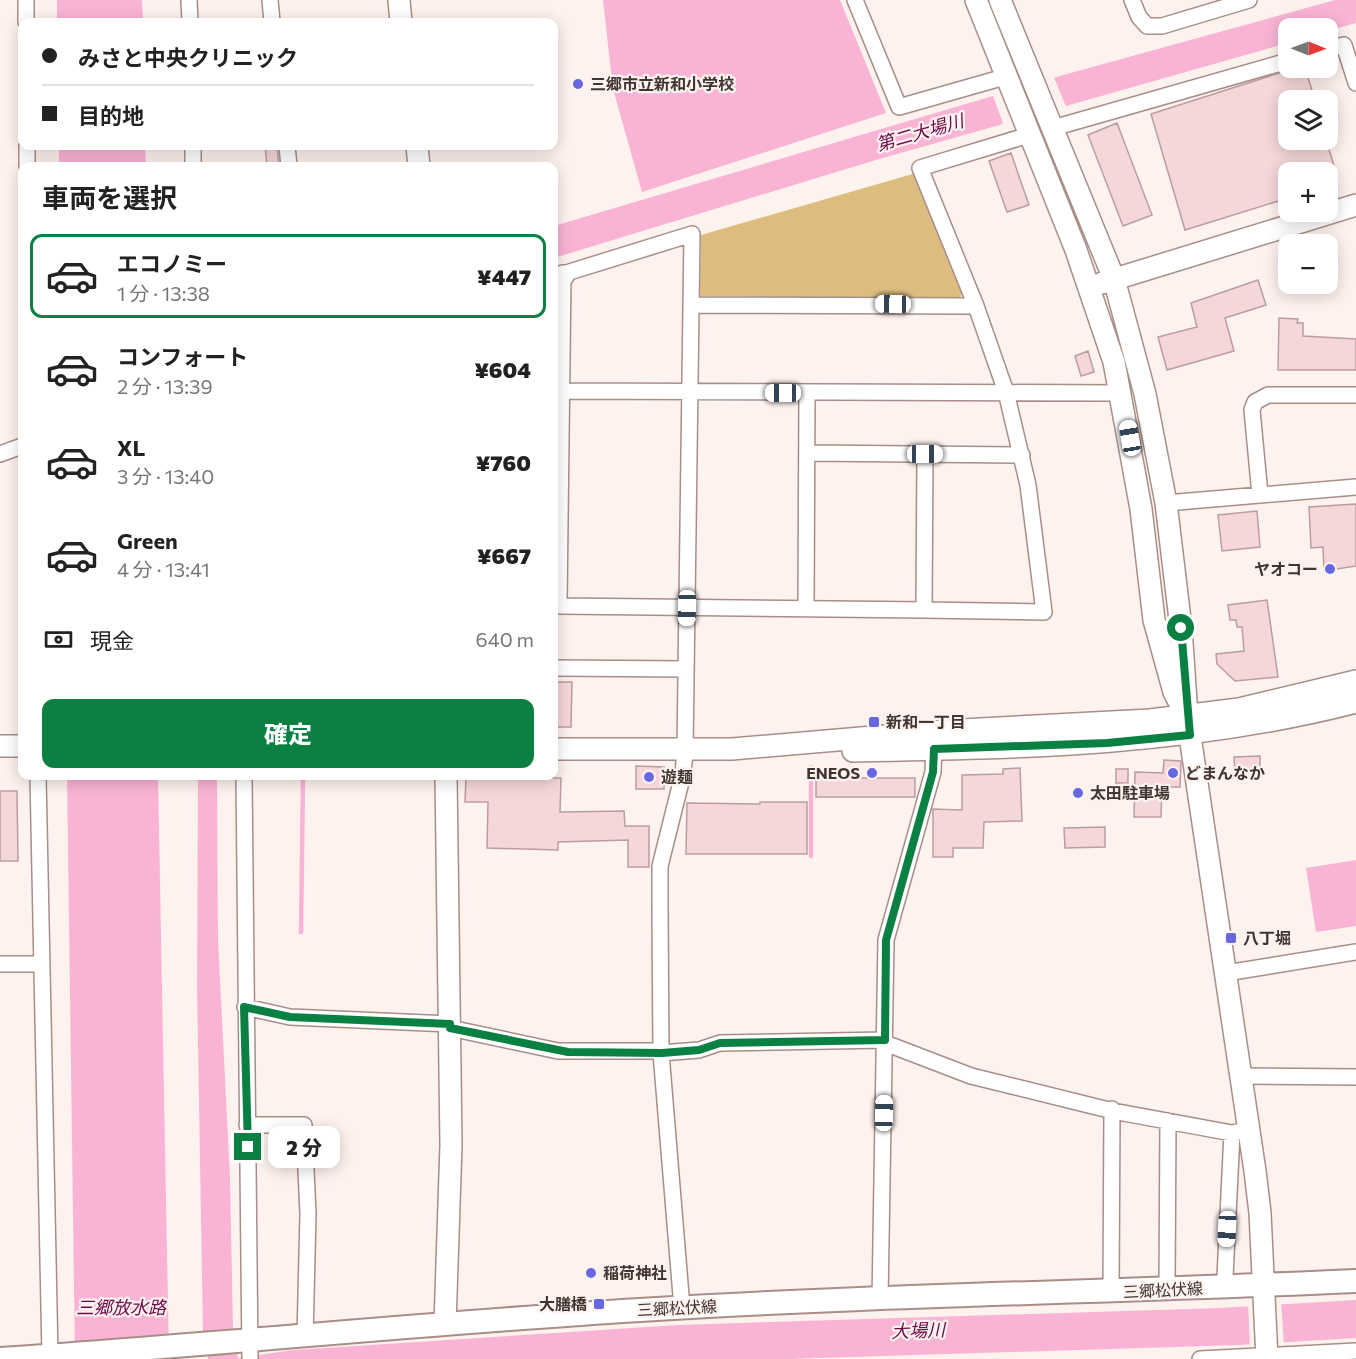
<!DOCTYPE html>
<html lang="ja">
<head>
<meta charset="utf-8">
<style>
	body { margin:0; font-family:Commissioner,"Noto Sans JP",sans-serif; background:#f2f2f2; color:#222; height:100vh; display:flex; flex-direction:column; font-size:22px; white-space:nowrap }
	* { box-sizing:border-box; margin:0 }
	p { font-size:20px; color:#767676 }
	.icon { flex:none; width:33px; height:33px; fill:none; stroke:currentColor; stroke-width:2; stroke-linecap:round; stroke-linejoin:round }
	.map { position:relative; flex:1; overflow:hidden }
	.sheet { position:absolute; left:18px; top:162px; width:540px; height:618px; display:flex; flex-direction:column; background:#fff; border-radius:12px; box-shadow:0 3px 15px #0003 }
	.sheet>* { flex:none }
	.guide { position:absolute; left:18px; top:18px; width:540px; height:132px; border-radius:12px; box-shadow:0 3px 15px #0003; display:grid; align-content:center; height:132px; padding:0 24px; background:#fff }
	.needle { width:39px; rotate:91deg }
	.fabs { position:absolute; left:1278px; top:18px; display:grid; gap:12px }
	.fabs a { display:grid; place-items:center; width:60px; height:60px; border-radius:12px; background:#fff; box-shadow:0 3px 15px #0003; font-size:30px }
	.end { position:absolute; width:27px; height:27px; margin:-14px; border:8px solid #0b8043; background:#fff; box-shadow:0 0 0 3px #fff }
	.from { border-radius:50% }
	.bubble { position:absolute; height:42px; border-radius:12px; background:#fff; box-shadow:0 3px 15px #0003; font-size:20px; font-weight:800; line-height:42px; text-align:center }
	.car { position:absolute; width:18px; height:36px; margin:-18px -9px; border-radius:8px; box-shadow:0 0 4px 2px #0007; background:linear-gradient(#fff 24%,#345 0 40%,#fff 0 76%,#345 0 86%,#fff 0) }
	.guide b { display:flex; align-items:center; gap:21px; height:57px; font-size:22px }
	.guide b+b { border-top:2px solid #e0e0e0 }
	.guide i { width:15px; height:15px; background:#222 }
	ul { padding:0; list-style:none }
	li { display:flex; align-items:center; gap:18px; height:84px; margin:0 12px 9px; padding:0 12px; border:3px solid transparent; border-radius:12px }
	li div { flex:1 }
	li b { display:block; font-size:22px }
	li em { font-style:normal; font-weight:800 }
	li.on { border-color:#0b8043 }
	li>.icon { width:54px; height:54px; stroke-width:1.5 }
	h2 { padding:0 24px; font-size:27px; line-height:72px }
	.pay { display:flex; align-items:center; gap:15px; height:66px; padding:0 24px; font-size:22px }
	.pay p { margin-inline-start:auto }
	.button { display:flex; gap:12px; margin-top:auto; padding:12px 24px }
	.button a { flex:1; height:69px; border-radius:12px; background:#0b8043; color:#fff; font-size:24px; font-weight:800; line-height:69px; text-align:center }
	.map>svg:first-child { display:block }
	.green { fill:#ddbd7f }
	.water { fill:#f9b4d5 }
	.pier { fill:#fef2ee }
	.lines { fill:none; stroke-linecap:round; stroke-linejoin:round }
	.stream { stroke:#f9b4d5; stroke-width:4.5 }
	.building { fill:#f5d7d9; stroke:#ba9da0; stroke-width:1.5 }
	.street-casing { stroke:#a88e86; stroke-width:18 }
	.secondary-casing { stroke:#a88e86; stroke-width:24 }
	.primary-casing { stroke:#a88e86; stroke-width:26 }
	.street { stroke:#fff; stroke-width:15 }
	.secondary { stroke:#fff; stroke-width:21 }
	.primary { stroke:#fff; stroke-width:22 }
	.route { stroke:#0b8043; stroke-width:8 }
	.poi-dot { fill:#6668e2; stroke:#fef2ee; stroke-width:2 }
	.labels { text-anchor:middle; stroke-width:4.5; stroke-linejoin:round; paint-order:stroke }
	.poi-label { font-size:16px; font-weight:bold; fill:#403532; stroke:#fef2ee; text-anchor:start }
	.street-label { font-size:16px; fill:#403532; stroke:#fef2ee }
	.water-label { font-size:18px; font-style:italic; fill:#6c0748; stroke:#fef2ee }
</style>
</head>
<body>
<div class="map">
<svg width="1356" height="1359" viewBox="0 0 1356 1359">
	<rect width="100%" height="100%" fill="#fef2ee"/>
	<path class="green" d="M 916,173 L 964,291 L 959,299 L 700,296 L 701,235 Z"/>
	<path class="water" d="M 57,0 L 142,0 L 143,22 L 57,22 Z
		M 603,0 L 840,0 L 886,113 L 642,192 L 613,89 Z
		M 1335,0 L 1356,0 L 1356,23 L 1328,31 L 1328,28 L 1288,28 L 1288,43 L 876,160 L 554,258 L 554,226 L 1067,74 Z
		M 59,146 L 145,146 L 146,166 L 59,166 Z
		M 67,776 L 158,776 L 169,1359 L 75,1359 Z
		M 198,776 L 217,776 L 218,940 L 230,1177 L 233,1330 L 238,1358 L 293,1350 L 678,1325 L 1219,1308 L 1356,1300 L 1356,1338 L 1239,1345 L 788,1359 L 208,1359 L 208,1332 L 203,1331 L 197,987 Z
		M 1356,860 L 1356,926 L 1316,932 L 1306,868 Z"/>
	<path class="pier" d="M 1053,75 L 1067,109 L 1004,126 L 992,93 Z
		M 1281,1301 L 1284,1345 L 1250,1347 L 1248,1303 Z"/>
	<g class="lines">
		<path class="stream" d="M 811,767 L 811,856
			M 301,932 L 303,776"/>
	</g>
	<path class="building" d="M 1295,68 L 1305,68 L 1315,100 L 1288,100 L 1288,140 L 1326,140 L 1336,172 L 1288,172 L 1288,198 L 1185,230 L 1151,114 Z
		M 1117,123 L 1152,215 L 1123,226 L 1088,135 Z
		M 265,146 L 277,146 L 279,166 L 267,166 Z
		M 1011,153 L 1029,205 L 1007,212 L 989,161 Z
		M 1258,280 L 1266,305 L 1225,318 L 1234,351 L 1167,370 L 1158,337 L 1197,327 L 1191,303 Z
		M 1279,318 L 1298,319 L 1297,323 L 1303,323 L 1303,336 L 1356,339 L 1356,370 L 1278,370 Z
		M 1088,351 L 1094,372 L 1081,376 L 1075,356 Z
		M 1356,504 L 1356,566 L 1324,571 L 1323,547 L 1311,548 L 1309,507 Z
		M 1257,511 L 1260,547 L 1222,551 L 1218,515 Z
		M 1267,600 L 1278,677 L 1235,681 L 1217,664 L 1216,654 L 1244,651 L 1242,627 L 1237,627 L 1236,620 L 1230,620 L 1228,605 Z
		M 554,682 L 572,682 L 571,727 L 554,727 Z
		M 1260,756 L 1260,771 L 1235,772 L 1234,757 Z
		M 1164,760 L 1181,761 L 1180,787 L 1162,787 L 1161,817 L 1134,817 L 1135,772 L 1163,773 Z
		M 636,766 L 664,767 L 664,789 L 636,789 Z
		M 1020,768 L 1022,821 L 984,822 L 983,848 L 953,848 L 953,857 L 933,857 L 933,809 L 962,810 L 962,775 L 1003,774 L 1003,769 Z
		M 1116,769 L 1128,769 L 1128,783 L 1116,783 Z
		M 816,770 L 839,770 L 839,778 L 915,778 L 915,797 L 816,797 Z
		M 466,776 L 561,778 L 560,812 L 624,811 L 625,826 L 649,826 L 649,867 L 628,867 L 628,840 L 558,842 L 558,850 L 487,848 L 488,802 L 465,802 Z
		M 0,791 L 17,791 L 18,861 L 0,861 Z
		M 760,802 L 807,802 L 807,854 L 686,854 L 687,803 L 760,804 Z
		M 1105,827 L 1105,847 L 1065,848 L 1064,828 Z"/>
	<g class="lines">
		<g class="street-casing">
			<path id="street" d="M 26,0 L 26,22
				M 189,0 L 190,22
				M 270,0 L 272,22
				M 855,0 L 899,107 L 1008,76
				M 1132,0 L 1139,17 L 1147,26 L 1162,26 L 1249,0
				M 1328,49 L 1344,45 L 1356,83
				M 1053,128 L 1288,61
				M 27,146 L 27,166
				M 193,146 L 193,166
				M 287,146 L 289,166
				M 691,305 L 976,306
				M 561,391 L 1121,393
				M 807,453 L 1022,455
				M 0,454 L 22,446
				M 925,454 L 924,610 L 1044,612 L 1028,485 L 1006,392 L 976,306 L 920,168 L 1032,134
				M 1260,495 L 1252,410 L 1255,402 L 1268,395 L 1356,395
				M 1166,503 L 1356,487
				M 554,603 L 559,603 L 563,274 L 692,234 L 685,750 L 683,774 L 660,866 L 660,909 L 661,1053 L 682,1308
				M 559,603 L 560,606 L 924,610
				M 806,608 L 807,393
				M 554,668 L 686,669
				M 38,776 L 50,1356
				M 244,776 L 250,1359
				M 0,964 L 42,964
				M 1226,973 L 1356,952
				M 245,1007 L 290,1017 L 450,1024
				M 450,1028 L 558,1051 L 661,1051
				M 885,1043 L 971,1076 L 1113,1111 L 1232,1133 L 1249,1130
				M 661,1053 L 699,1050 L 720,1043 L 885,1040
				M 1241,1076 L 1356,1077
				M 247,1125 L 304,1125 L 308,1214 L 305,1337
				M 1225,1277 L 1232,1133
				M 1167,1289 L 1168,1121
				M 1111,1292 L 1112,1109
				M 880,1300 L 886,940 L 933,772 L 934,741
				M 1200,1359 L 1356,1351"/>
		</g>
		<g class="secondary-casing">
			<path id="secondary" d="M 399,0 L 401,22
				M 976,0 L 1076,250 L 1114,362 L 1141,509 L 1154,620 L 1174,692 L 1182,707
				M 1000,0 L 1114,279 L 1145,394 L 1166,503 L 1181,628 L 1187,716 L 1255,1171 L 1260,1213 L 1267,1359
				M 417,146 L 419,166
				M 554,280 L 563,276
				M 1102,283 L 1356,205
				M 0,746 L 22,746
				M 554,749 L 732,749 L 942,731 L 1150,720 L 1239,709 L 1356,681
				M 853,751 C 1025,748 1189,745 1356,702
				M 445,1324 L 451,1145 L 446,776"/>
		</g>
		<g class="primary-casing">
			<path id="primary" d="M 0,1359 C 214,1345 426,1323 640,1310 C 878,1295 1117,1292 1356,1281"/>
		</g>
		<use href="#street" class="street"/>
		<use href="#secondary" class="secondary"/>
		<use href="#primary" class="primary"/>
	</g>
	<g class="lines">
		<path class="route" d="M 248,1147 L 244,1007 L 290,1017 L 450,1024 L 450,1028 L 568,1052 L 662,1053 L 699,1050 L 720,1043 L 885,1040 L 886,940 L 933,772 L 934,749 L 1107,743 L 1190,735 L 1181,628"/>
	</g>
	<g class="poi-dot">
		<circle cx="578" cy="84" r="6"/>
		<circle cx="1330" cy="569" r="6"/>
		<rect x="868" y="716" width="12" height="12" rx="3"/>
		<circle cx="872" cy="773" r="6"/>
		<circle cx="1173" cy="773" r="6"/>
		<circle cx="649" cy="777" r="6"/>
		<circle cx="1078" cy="793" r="6"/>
		<rect x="1225" y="932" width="12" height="12" rx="3"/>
		<circle cx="591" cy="1273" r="6"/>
		<rect x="593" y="1298" width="12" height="12" rx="3"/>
	</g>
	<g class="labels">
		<g class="poi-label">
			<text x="590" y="90">三郷市立新和小学校</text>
			<text x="1318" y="575" text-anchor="end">ヤオコー</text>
			<text x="886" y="728">新和一丁目</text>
			<text x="860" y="779" text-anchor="end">ENEOS</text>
			<text x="1185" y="779">どまんなか</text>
			<text x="661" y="783">遊麺</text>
			<text x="1090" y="799">太田駐車場</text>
			<text x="1243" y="944">八丁堀</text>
			<text x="603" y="1279">稲荷神社</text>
			<text x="587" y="1310" text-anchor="end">大膳橋</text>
		</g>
		<g class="street-label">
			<text transform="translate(1163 1290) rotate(-3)" y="6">三郷松伏線</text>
			<text transform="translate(677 1308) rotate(-3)" y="6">三郷松伏線</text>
		</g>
		<g class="water-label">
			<text transform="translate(920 133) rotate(-16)" y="6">第二大場川</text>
			<text x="121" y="1314">三郷放水路</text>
			<text transform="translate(918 1331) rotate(-2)" y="6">大場川</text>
		</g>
	</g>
</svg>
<div class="fabs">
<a><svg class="needle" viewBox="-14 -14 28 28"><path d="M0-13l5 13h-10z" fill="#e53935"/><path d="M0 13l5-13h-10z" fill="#767676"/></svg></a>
<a><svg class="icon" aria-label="layers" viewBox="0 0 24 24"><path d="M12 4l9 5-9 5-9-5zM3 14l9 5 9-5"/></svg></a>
<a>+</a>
<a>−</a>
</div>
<i class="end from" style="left:1181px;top:628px"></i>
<i class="end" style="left:248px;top:1147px"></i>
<div class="bubble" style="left:268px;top:1126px;width:72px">2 分</div>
<i class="car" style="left:893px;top:304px;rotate:271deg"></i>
<i class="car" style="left:783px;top:393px;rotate:270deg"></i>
<i class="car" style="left:1130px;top:438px;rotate:350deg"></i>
<i class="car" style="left:925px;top:454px;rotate:90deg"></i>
<i class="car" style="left:687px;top:608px;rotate:181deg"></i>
<i class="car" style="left:884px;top:1113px;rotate:1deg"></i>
<i class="car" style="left:1227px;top:1229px;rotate:183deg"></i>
<div class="guide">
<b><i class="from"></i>みさと中央クリニック</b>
<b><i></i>目的地</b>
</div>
<section class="sheet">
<h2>車両を選択</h2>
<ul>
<li class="on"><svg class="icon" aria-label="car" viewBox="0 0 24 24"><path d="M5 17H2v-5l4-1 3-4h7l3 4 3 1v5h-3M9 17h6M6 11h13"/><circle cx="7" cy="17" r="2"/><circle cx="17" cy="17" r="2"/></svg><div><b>エコノミー</b><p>1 分 · 13:38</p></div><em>¥447</em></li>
<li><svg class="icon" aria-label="car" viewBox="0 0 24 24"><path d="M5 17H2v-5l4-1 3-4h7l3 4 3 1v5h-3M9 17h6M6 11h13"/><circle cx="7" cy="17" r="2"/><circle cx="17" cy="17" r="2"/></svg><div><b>コンフォート</b><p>2 分 · 13:39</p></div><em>¥604</em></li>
<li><svg class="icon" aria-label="car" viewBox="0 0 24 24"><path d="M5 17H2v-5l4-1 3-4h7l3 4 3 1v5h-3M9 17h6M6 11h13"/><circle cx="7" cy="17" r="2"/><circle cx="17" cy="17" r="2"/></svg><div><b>XL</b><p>3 分 · 13:40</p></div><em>¥760</em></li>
<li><svg class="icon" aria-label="car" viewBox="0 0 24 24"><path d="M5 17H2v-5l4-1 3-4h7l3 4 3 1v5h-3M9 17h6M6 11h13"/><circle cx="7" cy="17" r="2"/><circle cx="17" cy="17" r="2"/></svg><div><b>Green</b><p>4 分 · 13:41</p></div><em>¥667</em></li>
</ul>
<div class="pay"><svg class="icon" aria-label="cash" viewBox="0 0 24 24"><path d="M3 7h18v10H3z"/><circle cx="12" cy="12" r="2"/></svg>現金<p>640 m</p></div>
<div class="button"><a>確定</a></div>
</section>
</div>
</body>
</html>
